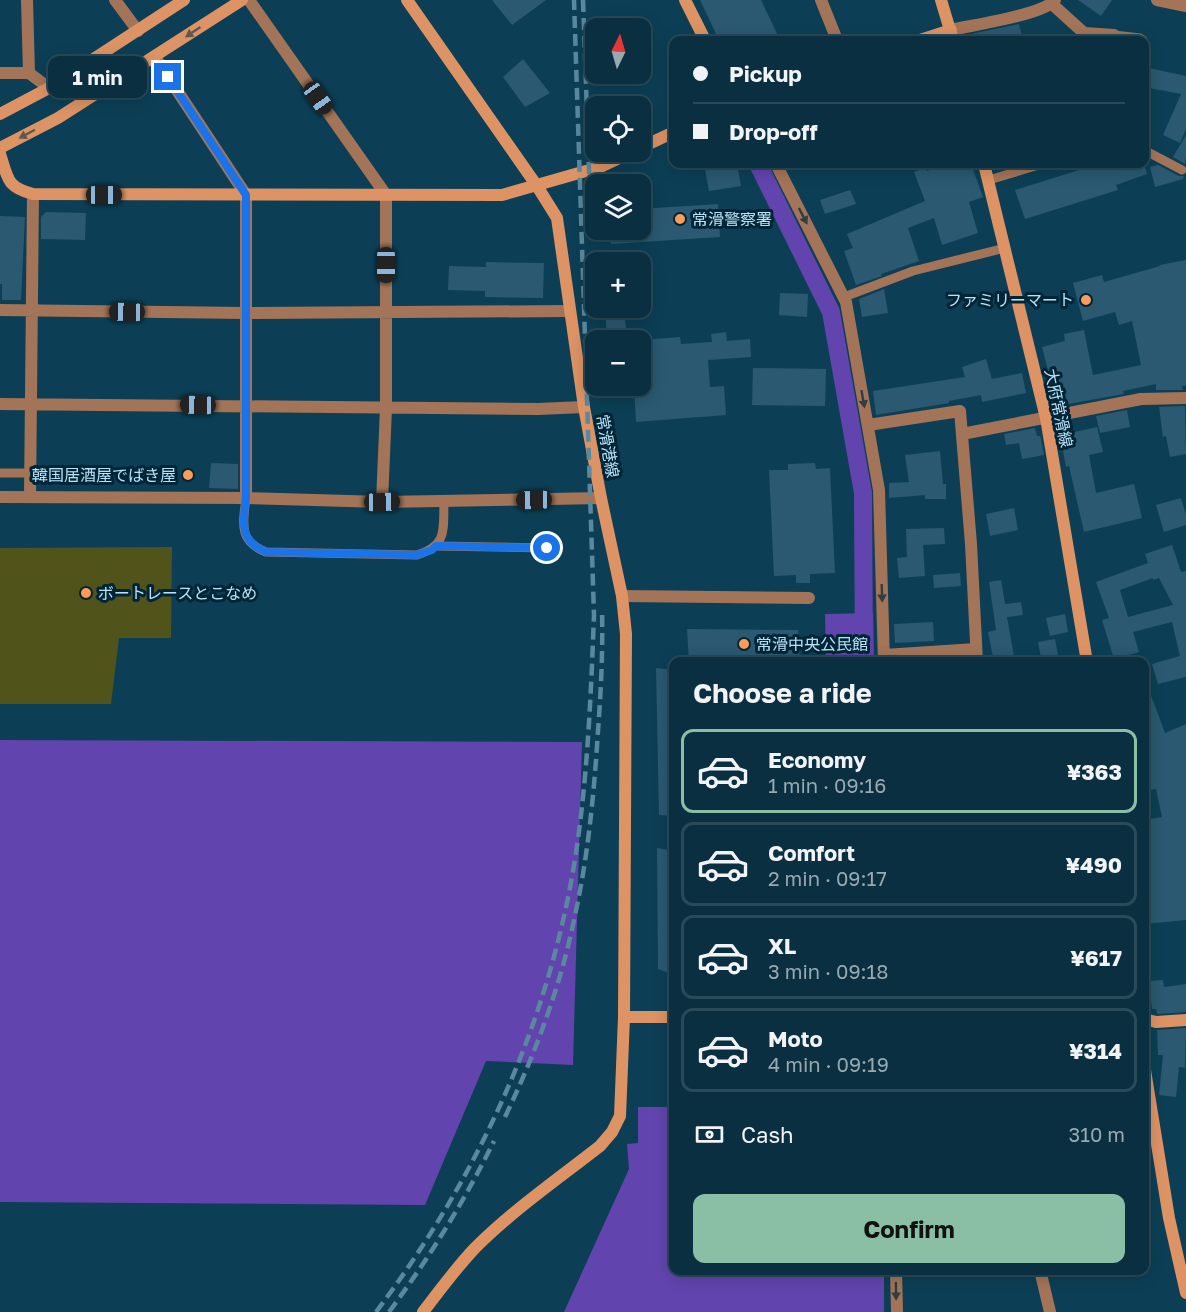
<!DOCTYPE html>
<html lang="en">
<head>
<meta charset="utf-8">
<style>
	body { margin:0; font-family:"Golos Text","Noto Sans JP",sans-serif; background:#173b4b; color:#f1f3f6; height:100vh; display:flex; flex-direction:column; font-size:22px; white-space:nowrap }
	* { box-sizing:border-box; margin:0 }
	p { font-size:20px; color:#99a9b1 }
	.icon { flex:none; width:33px; height:33px; fill:none; stroke:currentColor; stroke-width:2; stroke-linecap:round; stroke-linejoin:round }
	.map { position:relative; flex:1; overflow:hidden }
	.sheet { position:absolute; left:669px; top:657px; width:480px; height:618px; display:flex; flex-direction:column; background:#092f40; border-radius:12px; box-shadow:0 3px 15px #0003,0 0 0 2px #294a59 }
	.sheet>* { flex:none }
	.guide { position:absolute; left:669px; top:36px; width:480px; height:132px; border-radius:12px; box-shadow:0 3px 15px #0003,0 0 0 2px #294a59; display:grid; align-content:center; height:132px; padding:0 24px; background:#092f40 }
	.needle { width:39px; rotate:5deg }
	.fabs { position:absolute; left:585px; top:18px; display:grid; gap:12px }
	.fabs a { display:grid; place-items:center; width:66px; height:66px; border-radius:12px; background:#092f40; box-shadow:0 3px 15px #0003,0 0 0 2px #294a59; font-size:30px }
	.end { position:absolute; width:27px; height:27px; margin:-14px; border:8px solid #1a73e8; background:#fff; box-shadow:0 0 0 3px #fff }
	.from { border-radius:50% }
	.bubble { position:absolute; height:42px; border-radius:12px; background:#092f40; box-shadow:0 3px 15px #0003,0 0 0 2px #294a59; font-size:20px; font-weight:700; line-height:42px; text-align:center }
	.car { position:absolute; width:18px; height:36px; margin:-18px -9px; border-radius:8px; box-shadow:0 0 4px 2px #0007; background:linear-gradient(#222 24%,#8ab4d8 0 40%,#222 0 76%,#8ab4d8 0 86%,#222 0) }
	.guide b { display:flex; align-items:center; gap:21px; height:57px; font-size:22px }
	.guide b+b { border-top:2px solid #294a59 }
	.guide i { width:15px; height:15px; background:#f1f3f6 }
	ul { padding:0; list-style:none }
	li { display:flex; align-items:center; gap:18px; height:84px; margin:0 12px 9px; padding:0 12px; border:3px solid #294a59; border-radius:12px }
	li div { flex:1 }
	li b { display:block; font-size:22px }
	li em { font-style:normal; font-weight:700 }
	li.active { border-color:#8abfa5 }
	li>.icon { width:54px; height:54px; stroke-width:1.5 }
	h2 { padding:0 24px; font-size:27px; line-height:72px }
	.pay { display:flex; align-items:center; gap:15px; height:66px; padding:0 24px; font-size:22px }
	.pay p { margin-inline-start:auto }
	.primary-button { display:flex; gap:12px; margin-top:auto; padding:12px 24px }
	.primary-button a { flex:1; height:69px; border-radius:12px; background:#8abfa5; color:#111; font-size:24px; font-weight:700; line-height:69px; text-align:center }
	.map>svg:first-child { display:block }
	.green { fill:#50531a }
	.water { fill:#6244ae }
	.lines { fill:none; stroke-linecap:round; stroke-linejoin:round }
	.canal { stroke:#6244ae; stroke-width:18 }
	.building { fill:#2a5971; fill-rule:evenodd }
	.lane { stroke:#a37457; stroke-width:9 }
	.street { stroke:#a37457; stroke-width:12 }
	.secondary { stroke:#dd9364; stroke-width:12 }
	.rail { stroke:#5a899f; stroke-width:4.5; stroke-dasharray:12 6; stroke-linecap:butt }
	.oneway { fill:#63564b }
	.oneway2 { fill:#313d40 }
	.route { stroke:#1a73e8; stroke-width:8 }
	.poi-dot { fill:#fe9b59; stroke:#002536; stroke-width:2 }
	.labels { text-anchor:middle; stroke-width:6; stroke-linejoin:round; paint-order:stroke }
	.poi-label { font-size:16px; fill:#b8e1f8; stroke:#002536; text-anchor:start }
	.street-label { font-size:16px; fill:#b8e1f8; stroke:#002536 }
</style>
</head>
<body>
<div class="map">
<svg width="1186" height="1312" viewBox="0 0 1186 1312">
	<rect width="100%" height="100%" fill="#0c3f55"/>
	<path class="green" d="M 172,547 L 171,638 L 119,638 L 111,704 L 0,704 L 0,548 Z"/>
	<path class="water" d="M 873,613 L 874,661 L 826,661 L 825,614 Z
		M 0,740 L 582,742 L 573,1065 L 486,1061 L 425,1205 L 0,1202 Z
		M 638,1107 L 673,1107 L 674,1270 L 884,1271 L 884,1312 L 564,1312 L 629,1169 L 627,1144 L 638,1143 Z"/>
	<g class="lines">
		<path class="canal" d="M 758,164 L 831,312 L 863,493 L 864,662"/>
	</g>
	<path class="building" d="M 492,0 L 546,0 L 512,25 Z
		M 700,0 L 761,0 L 780,40 L 719,40 Z
		M 1078,0 L 1112,0 L 1101,16 Z
		M 1019,24 L 1023,40 L 961,40 L 961,36 Z
		M 523,59 L 550,93 L 525,107 L 503,77 Z
		M 1144,67 L 1186,76 L 1186,129 L 1180,143 L 1163,135 L 1181,94 L 1144,87 Z
		M 1186,135 L 1186,158 L 1185,164 L 1173,157 Z
		M 737,164 L 741,186 L 709,191 L 705,169 Z
		M 947,164 L 971,164 L 983,197 L 969,202 L 978,233 L 942,245 L 934,218 L 908,228 L 919,261 L 881,274 L 882,276 L 856,285 L 844,251 L 853,248 L 847,234 L 925,201 L 914,172 L 926,167 L 927,171 Z
		M 1098,164 L 1144,164 L 1147,174 L 1116,185 L 1118,190 L 1025,219 L 1015,190 Z
		M 1158,165 L 1179,176 L 1184,176 L 1183,179 L 1155,187 L 1150,167 Z
		M 850,190 L 856,204 L 825,214 L 820,200 Z
		M 718,204 L 720,237 L 611,244 L 610,230 L 640,230 L 640,209 Z
		M 46,212 L 86,213 L 85,240 L 41,239 L 41,217 Z
		M 0,216 L 25,217 L 21,300 L 2,300 L 2,284 L 0,284 Z
		M 1186,260 L 1186,386 L 1182,386 L 1183,390 L 1156,390 L 1156,384 L 1123,391 L 1124,394 L 1057,406 L 1042,347 L 1065,341 L 1064,334 L 1084,330 L 1093,375 L 1141,365 L 1132,321 L 1119,325 L 1115,312 L 1083,321 L 1073,283 L 1102,275 L 1104,282 L 1160,266 L 1160,265 Z
		M 486,262 L 544,263 L 543,298 L 485,297 L 485,291 L 448,290 L 449,266 L 486,267 Z
		M 884,289 L 888,313 L 862,317 L 859,299 Z
		M 780,293 L 808,294 L 807,317 L 779,315 Z
		M 605,308 L 624,308 L 627,340 L 607,340 Z
		M 726,332 L 727,341 L 750,339 L 751,357 L 708,360 L 710,387 L 724,386 L 726,415 L 636,422 L 634,386 L 640,386 L 640,340 L 680,337 L 681,344 L 712,342 L 711,334 Z
		M 986,359 L 992,379 L 1022,373 L 1026,393 L 982,402 L 981,395 L 949,401 L 949,403 L 876,415 L 873,391 L 965,377 L 962,367 Z
		M 753,368 L 826,369 L 825,406 L 752,405 Z
		M 1185,406 L 1186,454 L 1170,457 L 1166,436 L 1163,437 L 1159,407 Z
		M 1127,410 L 1130,427 L 1100,433 L 1096,416 Z
		M 1097,427 L 1103,452 L 1089,455 L 1096,493 L 1134,484 L 1142,518 L 1084,532 L 1069,466 L 1066,467 L 1063,451 L 1060,452 L 1057,436 Z
		M 1035,428 L 1037,436 L 1040,436 L 1041,439 L 1044,455 L 1022,459 L 1019,443 L 1006,445 L 1004,434 Z
		M 940,451 L 943,484 L 946,484 L 946,499 L 925,499 L 925,495 L 889,498 L 889,483 L 909,482 L 905,455 Z
		M 211,463 L 238,464 L 238,489 L 209,488 Z
		M 815,463 L 816,469 L 830,468 L 835,573 L 810,574 L 810,583 L 796,583 L 796,575 L 774,576 L 769,470 L 788,470 L 788,464 Z
		M 1181,498 L 1186,515 L 1186,525 L 1164,532 L 1156,505 Z
		M 1014,508 L 1018,530 L 990,536 L 986,514 Z
		M 944,528 L 945,544 L 923,545 L 925,576 L 899,578 L 897,558 L 907,557 L 906,529 Z
		M 1172,545 L 1181,572 L 1186,571 L 1186,677 L 1158,684 L 1152,664 L 1180,656 L 1172,622 L 1133,632 L 1139,652 L 1114,659 L 1102,620 L 1109,618 L 1096,582 L 1148,563 L 1145,554 ZM 1153,578 L 1153,580 L 1159,578 L 1173,605 L 1128,617 L 1120,590 Z
		M 960,573 L 961,586 L 934,588 L 933,575 Z
		M 1001,580 L 1005,604 L 1021,602 L 1023,615 L 1007,617 L 1015,662 L 994,662 L 988,632 L 996,630 L 989,582 Z
		M 1065,614 L 1068,632 L 1050,636 L 1046,618 Z
		M 933,622 L 934,641 L 895,643 L 894,624 Z
		M 687,629 L 798,630 L 800,662 L 689,662 Z
		M 1055,639 L 1058,655 L 1041,658 L 1038,642 Z
		M 656,668 L 674,670 L 674,816 L 659,815 Z
		M 1144,682 L 1146,682 L 1165,733 L 1186,724 L 1186,920 L 1144,924 L 1144,820 L 1162,817 L 1156,789 L 1144,791 Z
		M 657,848 L 674,851 L 674,975 L 658,969 Z
		M 1163,980 L 1164,987 L 1186,984 L 1186,1012 L 1157,1014 L 1156,1009 L 1152,1009 L 1149,981 Z
		M 1186,1028 L 1185,1068 L 1179,1067 L 1176,1097 L 1159,1095 L 1163,1055 L 1158,1055 L 1157,1030 Z"/>
	<g class="lines">
		<path class="lane" d="M 1114,35 L 1140,38 L 1143,40
			M 1144,150 L 1182,170
			M 989,180 L 1042,164
			M 844,297 L 913,271 L 1005,248
			M 0,473 L 30,473
			M 246,498 C 243,523 238,541 266,552 L 417,555 C 448,545 443,530 444,501
			M 436,546 L 547,548"/>
		<path class="street" d="M 27,0 L 29,73 L 49,88
			M 115,0 L 138,31
			M 249,0 L 386,195 L 386,408 L 382,502
			M 821,0 L 837,40
			M 1157,0 L 1186,6
			M 1052,4 L 1084,33 L 1114,35
			M 951,30 C 972,25 1043,15 1055,0
			M 155,57 L 246,195 L 246,498
			M 0,73 L 29,73
			M 776,164 L 846,302 L 879,490 L 884,662
			M 0,310 L 246,313 L 570,311
			M 0,404 L 538,409 L 584,407
			M 868,425 L 960,411 L 971,544 L 977,662
			M 962,434 L 1141,399 L 1186,398
			M 30,496 L 33,194
			M 0,497 L 246,498 L 382,502 L 601,498
			M 622,596 L 809,598
			M 884,655 L 976,649
			M 896,1270 L 897,1312
			M 1040,1270 L 1050,1312"/>
		<path class="secondary" d="M 407,0 L 537,186 L 557,218 L 584,407 L 601,498 L 622,596 L 626,634 L 624,1017 L 620,1116 L 612,1132 L 600,1146 C 558,1179 513,1210 475,1248 C 456,1268 440,1290 423,1312
			M 685,0 L 705,40
			M 941,0 L 953,40
			M 920,40 L 951,30
			M 0,114 L 49,88 L 184,0
			M 0,148 L 58,118 L 242,0
			M 640,148 L 674,132
			M 0,154 C 8,178 6,187 33,194 L 502,195 L 600,167 L 632,152
			M 984,164 L 1046,418 L 1087,662
			M 624,1017 L 674,1017
			M 1144,1019 L 1156,1022 L 1186,1020
			M 1144,1064 L 1169,1218 L 1186,1293"/>
		<path class="rail" d="M 583,0 L 590,198
			M 505,1117 C 535,1054 560,988 574,920 C 588,858 594,794 598,731 C 601,691 603,649 602,609
			M 376,1312 C 480,1174 552,1018 577,846 C 588,769 591,692 594,615 L 574,0
			M 389,1312 C 429,1258 464,1202 494,1141"/>
	</g>
	<defs><path id="oneway-solid" d="M-6-.8H1V-3.2L6.5 0L1 3.2V.8H-6Z" transform="scale(1.5)"/></defs>
	<g class="oneway">
		<use href="#oneway-solid" transform="translate(193 32) rotate(146)"/>
		<use href="#oneway-solid" transform="translate(27 134) rotate(152)"/>
	</g>
	<g class="oneway2">
		<use href="#oneway-solid" transform="translate(803 216) rotate(63)"/>
		<use href="#oneway-solid" transform="translate(863 399) rotate(80)"/>
		<use href="#oneway-solid" transform="translate(882 593) rotate(88)"/>
		<use href="#oneway-solid" transform="translate(896 1291) rotate(89)"/>
	</g>
	<g class="lines">
		<path class="route" d="M 168,77 L 246,195 L 246,498 C 243,523 239,541 266,552 L 417,555 L 432,550 L 436,546 L 547,548"/>
	</g>
	<g class="poi-dot">
		<circle cx="680" cy="219" r="6"/>
		<circle cx="1086" cy="300" r="6"/>
		<circle cx="188" cy="475" r="6"/>
		<circle cx="86" cy="593" r="6"/>
		<circle cx="744" cy="644" r="6"/>
	</g>
	<g class="labels">
		<g class="poi-label">
			<text x="692" y="225">常滑警察署</text>
			<text x="1074" y="306" text-anchor="end">ファミリーマート</text>
			<text x="176" y="481" text-anchor="end">韓国居酒屋でばき屋</text>
			<text x="98" y="599">ボートレースとこなめ</text>
			<text x="756" y="650">常滑中央公民館</text>
		</g>
		<g class="street-label">
			<text transform="translate(1059 408) rotate(78)" y="6">大府常滑線</text>
			<text transform="translate(608 446) rotate(80)" y="6">常滑港線</text>
		</g>
	</g>
</svg>
<div class="fabs">
<a><svg class="needle" viewBox="-14 -14 28 28"><path d="M0-13l5 13h-10z" fill="#e53935"/><path d="M0 13l5-13h-10z" fill="#99a9b1"/></svg></a>
<a><svg class="icon" aria-label="locate" viewBox="0 0 24 24"><circle cx="12" cy="12" r="6"/><path d="M12 2v4M12 18v4M2 12h4M18 12h4"/></svg></a>
<a><svg class="icon" aria-label="layers" viewBox="0 0 24 24"><path d="M12 4l9 5-9 5-9-5zM3 14l9 5 9-5"/></svg></a>
<a>+</a>
<a>−</a>
</div>
<i class="end from" style="left:547px;top:548px"></i>
<i class="end" style="left:168px;top:77px"></i>
<div class="bubble" style="left:48px;top:56px;width:99px">1 min</div>
<i class="car" style="left:318px;top:98px;rotate:145deg"></i>
<i class="car" style="left:104px;top:195px;rotate:90deg"></i>
<i class="car" style="left:386px;top:265px;rotate:180deg"></i>
<i class="car" style="left:127px;top:312px;rotate:271deg"></i>
<i class="car" style="left:198px;top:405px;rotate:271deg"></i>
<i class="car" style="left:534px;top:500px;rotate:269deg"></i>
<i class="car" style="left:382px;top:502px;rotate:89deg"></i>
<div class="guide">
<b><i class="from"></i>Pickup</b>
<b><i></i>Drop-off</b>
</div>
<section class="sheet">
<h2>Choose a ride</h2>
<ul>
<li class="active"><svg class="icon" aria-label="car" viewBox="0 0 24 24"><path d="M5 17H2v-5l4-1 3-4h7l3 4 3 1v5h-3M9 17h6M6 11h13"/><circle cx="7" cy="17" r="2"/><circle cx="17" cy="17" r="2"/></svg><div><b>Economy</b><p>1 min · 09:16</p></div><em>¥363</em></li>
<li><svg class="icon" aria-label="car" viewBox="0 0 24 24"><path d="M5 17H2v-5l4-1 3-4h7l3 4 3 1v5h-3M9 17h6M6 11h13"/><circle cx="7" cy="17" r="2"/><circle cx="17" cy="17" r="2"/></svg><div><b>Comfort</b><p>2 min · 09:17</p></div><em>¥490</em></li>
<li><svg class="icon" aria-label="car" viewBox="0 0 24 24"><path d="M5 17H2v-5l4-1 3-4h7l3 4 3 1v5h-3M9 17h6M6 11h13"/><circle cx="7" cy="17" r="2"/><circle cx="17" cy="17" r="2"/></svg><div><b>XL</b><p>3 min · 09:18</p></div><em>¥617</em></li>
<li><svg class="icon" aria-label="car" viewBox="0 0 24 24"><path d="M5 17H2v-5l4-1 3-4h7l3 4 3 1v5h-3M9 17h6M6 11h13"/><circle cx="7" cy="17" r="2"/><circle cx="17" cy="17" r="2"/></svg><div><b>Moto</b><p>4 min · 09:19</p></div><em>¥314</em></li>
</ul>
<div class="pay"><svg class="icon" aria-label="cash" viewBox="0 0 24 24"><path d="M3 7h18v10H3z"/><circle cx="12" cy="12" r="2"/></svg>Cash<p>310 m</p></div>
<div class="primary-button"><a>Confirm</a></div>
</section>
</div>
</body>
</html>
